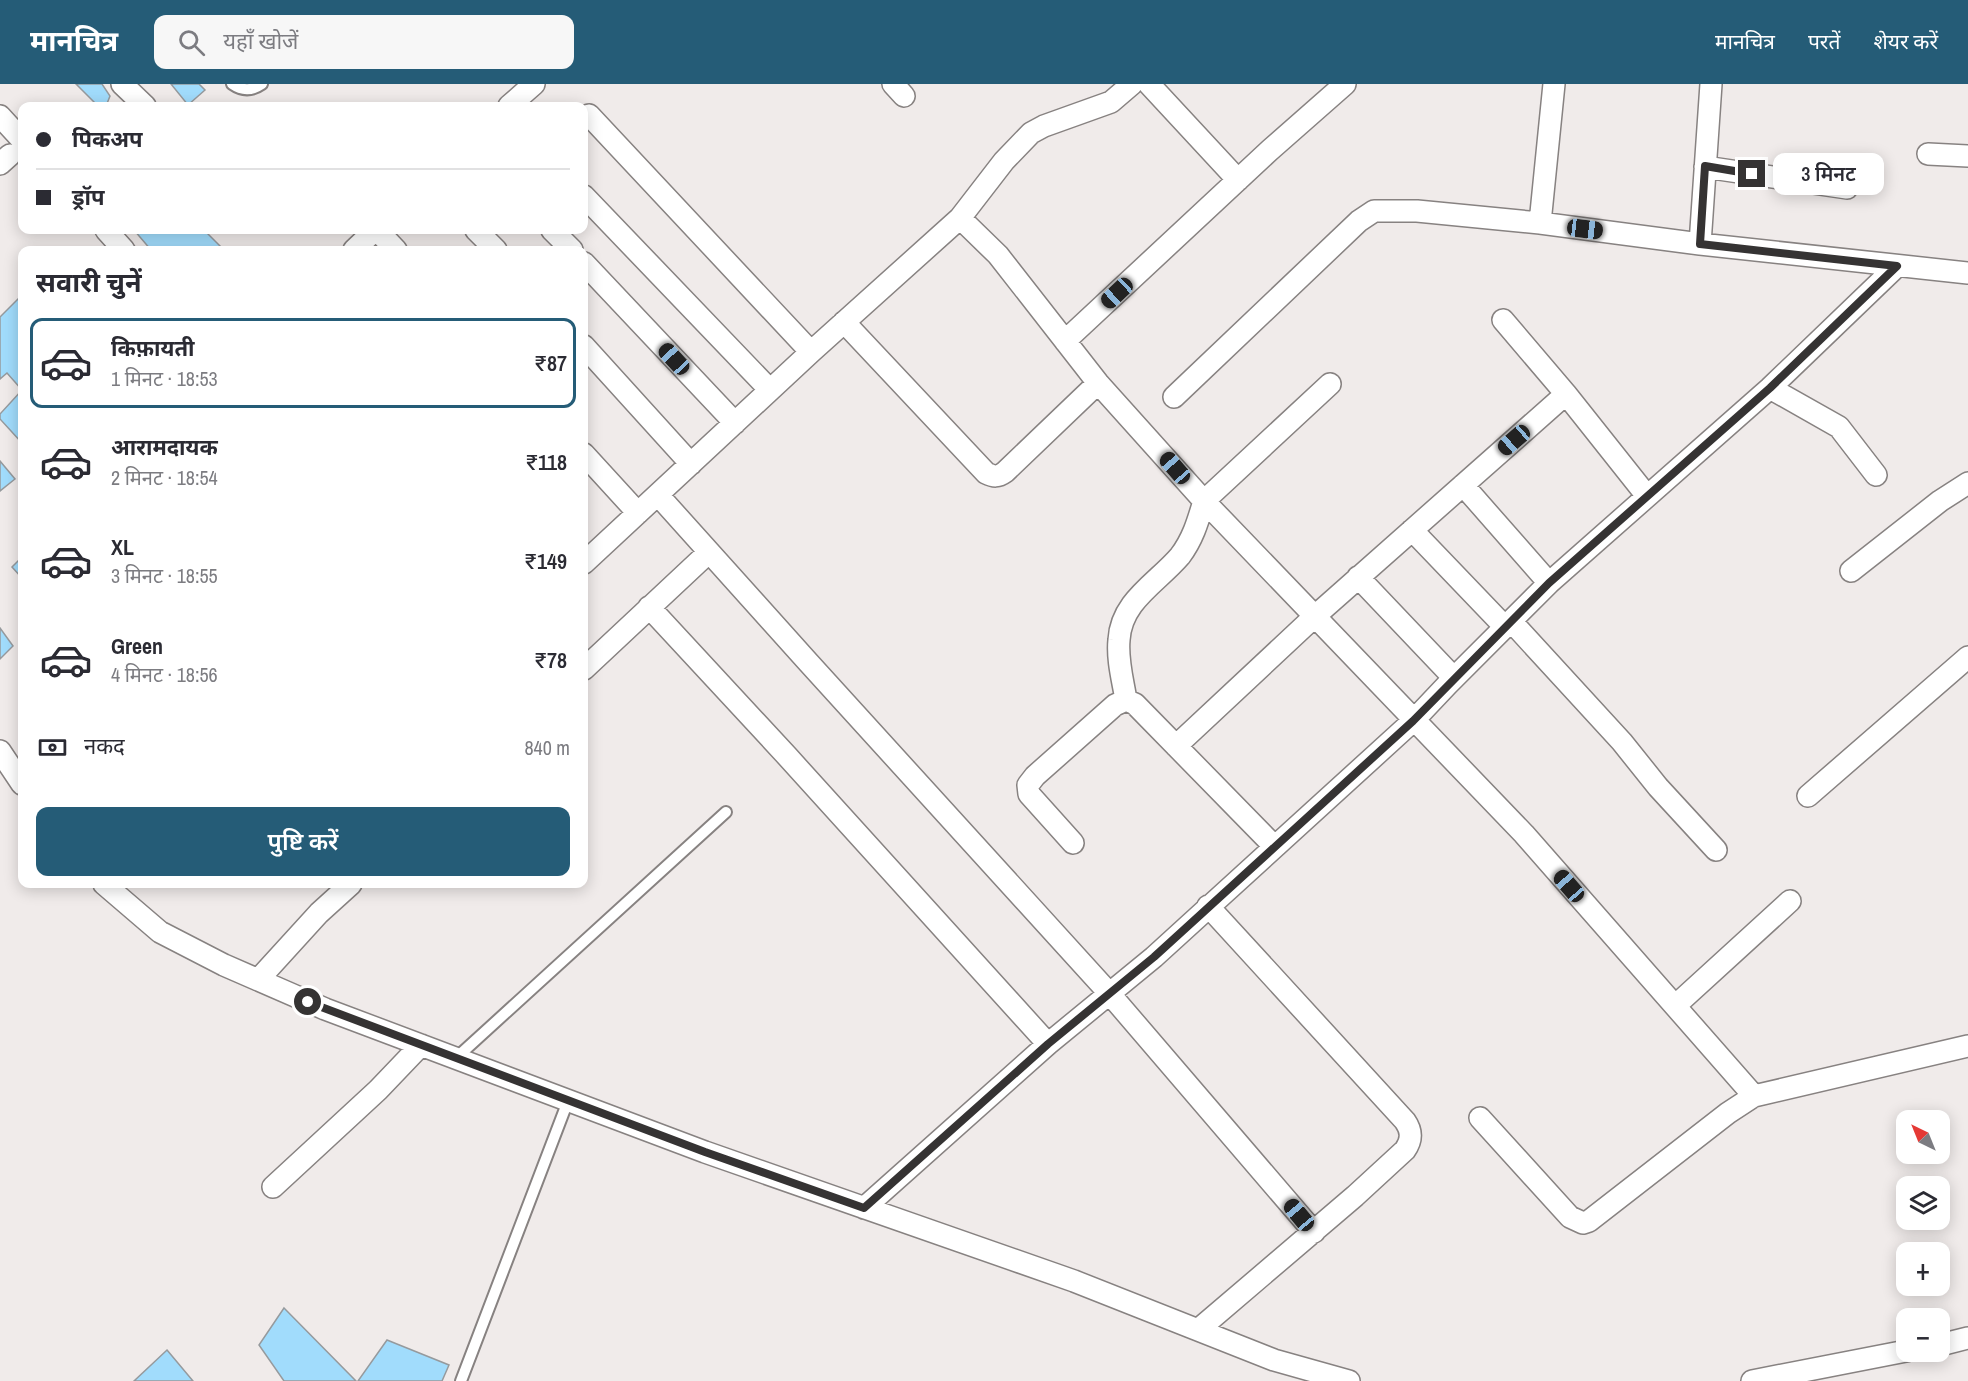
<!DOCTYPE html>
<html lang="hi">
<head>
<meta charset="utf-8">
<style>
	body { margin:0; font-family:"Archivo Narrow","Noto Sans Devanagari",sans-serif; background:#f7f7f7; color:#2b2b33; height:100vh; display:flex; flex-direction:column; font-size:22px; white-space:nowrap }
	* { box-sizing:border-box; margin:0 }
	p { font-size:20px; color:#7c7c81 }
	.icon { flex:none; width:33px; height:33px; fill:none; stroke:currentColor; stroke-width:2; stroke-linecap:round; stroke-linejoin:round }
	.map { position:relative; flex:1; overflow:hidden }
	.sheet { position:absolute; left:18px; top:162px; width:570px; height:642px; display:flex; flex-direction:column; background:#fff; border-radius:12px; box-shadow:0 3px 15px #0003 }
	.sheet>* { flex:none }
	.hud { position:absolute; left:18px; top:18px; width:570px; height:132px; border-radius:12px; box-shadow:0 3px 15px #0003; display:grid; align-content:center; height:132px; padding:0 18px; background:#fff }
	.needle { width:39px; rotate:317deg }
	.controls { position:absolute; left:1896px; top:1026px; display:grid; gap:12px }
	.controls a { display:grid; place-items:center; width:54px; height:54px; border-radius:12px; background:#fff; box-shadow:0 3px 15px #0003; font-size:30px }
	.end { position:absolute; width:27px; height:27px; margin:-14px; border:8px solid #353333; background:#fff; box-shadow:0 0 0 3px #fff }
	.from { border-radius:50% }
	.bubble { position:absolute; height:42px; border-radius:12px; background:#fff; box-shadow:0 3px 15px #0003; font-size:20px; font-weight:600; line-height:42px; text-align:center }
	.car { position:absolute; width:18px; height:36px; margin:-18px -9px; border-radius:8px; box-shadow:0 0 4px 2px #0007; background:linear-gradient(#222 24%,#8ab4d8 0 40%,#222 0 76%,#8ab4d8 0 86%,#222 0) }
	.hud b { display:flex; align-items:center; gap:21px; height:57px; font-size:22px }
	.hud b+b { border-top:2px solid #e1e1e2 }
	.hud i { width:15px; height:15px; background:#2b2b33 }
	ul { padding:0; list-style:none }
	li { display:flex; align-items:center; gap:18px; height:90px; margin:0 12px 9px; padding:0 6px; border:3px solid transparent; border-radius:12px }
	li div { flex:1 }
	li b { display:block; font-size:22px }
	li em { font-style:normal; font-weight:600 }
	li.current { border-color:#255c77 }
	li>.icon { width:54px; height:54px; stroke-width:1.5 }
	h2 { padding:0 18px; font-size:27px; line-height:72px }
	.pay { display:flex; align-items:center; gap:15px; height:66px; padding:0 18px; font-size:22px }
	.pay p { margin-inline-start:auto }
	.action { display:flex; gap:12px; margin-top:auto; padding:12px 18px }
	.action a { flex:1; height:69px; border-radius:12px; background:#255c77; color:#fff; font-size:24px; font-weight:600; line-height:69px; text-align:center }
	header { display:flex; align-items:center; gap:36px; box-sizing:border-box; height:84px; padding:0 30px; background:#255c77; color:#fff }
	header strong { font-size:28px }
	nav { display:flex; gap:33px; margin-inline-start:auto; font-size:21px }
	.search { width:420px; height:54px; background:#f7f7f7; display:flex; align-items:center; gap:15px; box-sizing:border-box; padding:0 21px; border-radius:12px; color:#7c7c81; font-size:22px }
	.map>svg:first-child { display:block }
	.building { fill:#a1dcfc; stroke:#969a9d; stroke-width:1.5 }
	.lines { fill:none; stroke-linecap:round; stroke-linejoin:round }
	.service-casing { stroke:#878281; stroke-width:14 }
	.minor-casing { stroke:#878281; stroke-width:24 }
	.service { stroke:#fff; stroke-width:10 }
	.minor { stroke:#fff; stroke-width:21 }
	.route { stroke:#353333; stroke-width:8 }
</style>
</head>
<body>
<header>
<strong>मानचित्र</strong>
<div class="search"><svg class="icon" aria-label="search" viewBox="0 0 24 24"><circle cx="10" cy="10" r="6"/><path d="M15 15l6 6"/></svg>यहाँ खोजें</div>
<nav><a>मानचित्र</a><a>परतें</a><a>शेयर करें</a></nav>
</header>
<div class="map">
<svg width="1968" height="1297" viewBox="0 0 1968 1297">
	<rect width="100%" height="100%" fill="#f0ebea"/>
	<path class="building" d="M 76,0 L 102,0 L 110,12 L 106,22 L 98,22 Z
		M 171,0 L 199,0 L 205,6 L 188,21 Z
		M 134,146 L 204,146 L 224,166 L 151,166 Z
		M 20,213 L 22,217 L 22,359 L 0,335 L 0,330 L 22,306 L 7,289 L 0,295 L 0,233 Z
		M 0,377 L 15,395 L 0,407 Z
		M 22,473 L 22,494 L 12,483 Z
		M 0,544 L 13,562 L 0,575 Z
		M 284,1224 L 356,1297 L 284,1297 L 259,1261 Z
		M 387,1256 L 449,1281 L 442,1297 L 358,1297 Z
		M 167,1266 L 193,1297 L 134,1297 Z"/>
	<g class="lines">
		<g class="service-casing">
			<path id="service" d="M 232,0 C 242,7 252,7 262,0
				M 456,974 L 726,728
				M 461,1297 L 568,1017"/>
		</g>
		<g class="minor-casing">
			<path id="minor" d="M 122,0 L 145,22
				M 893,0 L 904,12
				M 1149,0 L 1238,96
				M 509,22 L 534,0
				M 589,31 L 811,268
				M 0,32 L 22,56
				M 1928,70 L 1968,72
				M 0,80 L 10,71
				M 1705,83 L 1847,104
				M 584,112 L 770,306
				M 960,134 L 998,171 L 1098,299 L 1204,417 L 1524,750 L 1754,1012
				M 1540,139 L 1554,0
				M 106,146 L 124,166
				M 377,146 L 396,166
				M 476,146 L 496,166
				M 552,146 L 572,166
				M 1700,160 L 1711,0
				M 354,166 L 375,146
				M 584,179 L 735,339
				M 1503,236 L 1566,310 L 1647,412
				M 844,238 L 986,389 C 994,393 998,393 1005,388 L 1098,299
				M 1065,257 L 1270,66 L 1345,0
				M 584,262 L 691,380
				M 1770,304 L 1839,343 L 1876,391
				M 1174,313 L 1359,137 L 1374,127 L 1417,127 L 1540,139 L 1700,160 L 1968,189
				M 584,370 L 638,429
				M 1463,401 L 1549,499
				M 658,411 L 808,578 L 1109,909 L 1314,1148
				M 1412,446 L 1505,543
				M 584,479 L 811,268 L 960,134 L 1004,77 L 1031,49 L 1044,42 L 1111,18 L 1132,0
				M 1851,487 L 1940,417 L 1968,399
				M 1358,493 L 1454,594
				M 649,523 L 787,672 L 1048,960
				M 1511,537 L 1622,658 L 1658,703 L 1716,766
				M 584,585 L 709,468
				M 1126,616 C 1123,597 1117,576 1119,556 C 1121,517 1157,499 1180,472 C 1193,455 1198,437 1204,417 L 1330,300
				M 1176,662 L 1314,533 L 1566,310
				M 0,667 L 22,700
				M 1808,712 L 1968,573
				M 1073,759 L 1029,710 L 1028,701 L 1035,692 L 1115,621 L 1126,616 L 1135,620 L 1274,762
				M 104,800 L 160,848 L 224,881 L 325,925 L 705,1068 L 1074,1197 L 1274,1276 L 1349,1297
				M 258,896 L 319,829 L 351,800
				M 1675,922 L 1790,817
				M 1480,1034 L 1570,1133 L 1583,1139 L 1589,1137 L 1728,1029 L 1754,1012 L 1968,962
				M 273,1103 L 378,1006 L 421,961
				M 864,1124 L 1048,960 L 1154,873 L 1413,637 L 1448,600 L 1549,499 L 1770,304 L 1897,182
				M 1198,1246 L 1355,1112 L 1405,1066 C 1412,1056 1412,1047 1405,1037 L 1208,822
				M 1940,1261 L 1968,1254
				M 1752,1297 L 1906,1267"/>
		</g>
		<use href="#service" class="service"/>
		<use href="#minor" class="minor"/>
	</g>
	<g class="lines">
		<path class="route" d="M 308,918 L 705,1068 L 864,1124 L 1048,960 L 1154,873 L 1413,637 L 1549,499 L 1770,304 L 1897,182 L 1700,160 L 1705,82 L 1752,90"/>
	</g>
</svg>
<div class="controls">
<a><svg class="needle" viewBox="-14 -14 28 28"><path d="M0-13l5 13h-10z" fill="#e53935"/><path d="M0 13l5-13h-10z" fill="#7c7c81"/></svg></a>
<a><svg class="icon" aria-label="layers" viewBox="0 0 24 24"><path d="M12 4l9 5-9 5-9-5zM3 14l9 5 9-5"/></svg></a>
<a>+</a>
<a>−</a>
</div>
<i class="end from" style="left:308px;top:918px"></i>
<i class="end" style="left:1752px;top:90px"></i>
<div class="bubble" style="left:1773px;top:69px;width:111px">3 मिनट</div>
<i class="car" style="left:1585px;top:145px;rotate:97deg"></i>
<i class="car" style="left:1117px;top:209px;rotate:227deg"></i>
<i class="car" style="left:674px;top:275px;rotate:317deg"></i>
<i class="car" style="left:1514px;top:356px;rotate:229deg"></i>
<i class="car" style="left:1175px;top:384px;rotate:319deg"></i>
<i class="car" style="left:1569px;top:802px;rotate:319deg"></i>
<i class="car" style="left:1299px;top:1131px;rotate:320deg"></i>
<div class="hud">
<b><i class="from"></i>पिकअप</b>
<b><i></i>ड्रॉप</b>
</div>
<section class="sheet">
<h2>सवारी चुनें</h2>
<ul>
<li class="current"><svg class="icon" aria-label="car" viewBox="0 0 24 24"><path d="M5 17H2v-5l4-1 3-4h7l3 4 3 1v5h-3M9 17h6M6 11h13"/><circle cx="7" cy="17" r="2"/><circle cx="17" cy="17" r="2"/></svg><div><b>किफ़ायती</b><p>1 मिनट · 18:53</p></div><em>₹87</em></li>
<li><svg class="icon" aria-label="car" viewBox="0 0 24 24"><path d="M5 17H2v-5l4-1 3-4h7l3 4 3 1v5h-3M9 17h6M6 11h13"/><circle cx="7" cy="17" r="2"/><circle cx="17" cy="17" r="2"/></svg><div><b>आरामदायक</b><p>2 मिनट · 18:54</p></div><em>₹118</em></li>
<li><svg class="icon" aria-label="car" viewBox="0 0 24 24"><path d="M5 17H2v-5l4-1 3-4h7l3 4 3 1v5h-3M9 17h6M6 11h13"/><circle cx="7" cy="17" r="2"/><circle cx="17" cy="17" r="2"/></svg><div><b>XL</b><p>3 मिनट · 18:55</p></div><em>₹149</em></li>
<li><svg class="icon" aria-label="car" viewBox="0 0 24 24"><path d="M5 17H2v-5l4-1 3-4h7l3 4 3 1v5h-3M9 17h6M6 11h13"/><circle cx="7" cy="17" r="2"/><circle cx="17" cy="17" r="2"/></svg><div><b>Green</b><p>4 मिनट · 18:56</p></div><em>₹78</em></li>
</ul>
<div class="pay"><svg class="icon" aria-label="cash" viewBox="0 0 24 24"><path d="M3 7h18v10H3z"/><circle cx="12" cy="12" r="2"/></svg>नकद<p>840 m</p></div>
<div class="action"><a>पुष्टि करें</a></div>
</section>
</div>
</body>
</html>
